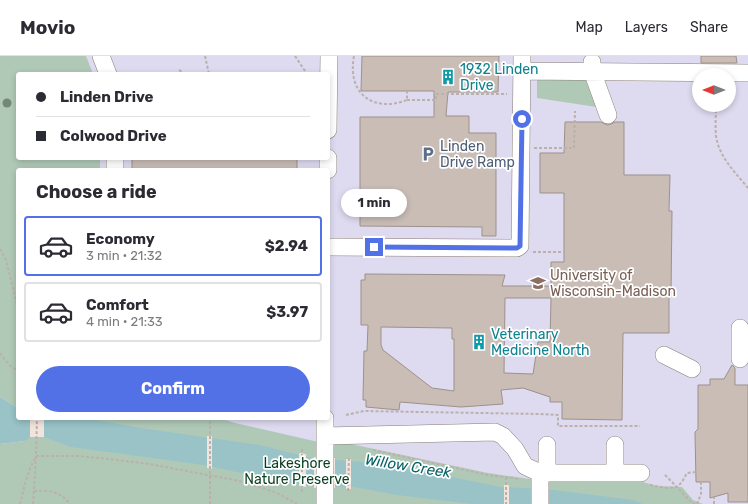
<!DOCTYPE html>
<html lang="en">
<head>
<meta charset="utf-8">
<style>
	body { margin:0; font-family:Rubik,sans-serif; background:#f7f7f7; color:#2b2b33; height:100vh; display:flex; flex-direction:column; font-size:15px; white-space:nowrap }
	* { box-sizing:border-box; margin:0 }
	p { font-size:13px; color:#7c7c81 }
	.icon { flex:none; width:22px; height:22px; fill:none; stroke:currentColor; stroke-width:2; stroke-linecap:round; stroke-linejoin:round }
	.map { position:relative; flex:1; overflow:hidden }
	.panel { position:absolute; left:16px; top:112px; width:314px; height:252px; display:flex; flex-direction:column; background:#fff; border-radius:4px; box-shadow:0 2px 6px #0003 }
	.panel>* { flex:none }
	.top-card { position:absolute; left:16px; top:16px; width:314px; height:88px; border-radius:4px; box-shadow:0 2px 6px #0003; display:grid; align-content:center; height:88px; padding:0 20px; background:#fff }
	.needle { width:26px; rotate:270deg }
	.tools { position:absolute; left:692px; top:12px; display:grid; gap:8px }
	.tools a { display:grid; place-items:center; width:44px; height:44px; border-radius:50%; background:#fff; box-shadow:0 2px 6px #0003; font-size:20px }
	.end { position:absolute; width:18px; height:18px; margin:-9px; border:5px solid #5271e6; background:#fff; box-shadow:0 0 0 2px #fff }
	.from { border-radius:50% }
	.bubble { position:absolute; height:28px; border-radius:14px; background:#fff; box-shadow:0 2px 6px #0003; font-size:13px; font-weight:700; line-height:28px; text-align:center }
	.top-card b { display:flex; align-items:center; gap:14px; height:38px; font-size:15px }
	.top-card b+b { border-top:1px solid #e1e1e2 }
	.top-card i { width:10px; height:10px; background:#2b2b33 }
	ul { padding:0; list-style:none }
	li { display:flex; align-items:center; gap:12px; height:60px; margin:0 8px 6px; padding:0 12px; border:2px solid #e1e1e2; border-radius:4px }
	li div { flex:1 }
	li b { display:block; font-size:15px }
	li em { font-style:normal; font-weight:700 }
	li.selected { border-color:#5271e6 }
	li>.icon { width:36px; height:36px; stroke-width:1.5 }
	h2 { padding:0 20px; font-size:18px; line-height:48px }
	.button { display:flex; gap:8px; margin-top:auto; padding:8px 20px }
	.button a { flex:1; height:46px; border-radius:24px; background:#5271e6; color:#fff; font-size:16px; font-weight:700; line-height:46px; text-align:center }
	header { display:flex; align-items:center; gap:24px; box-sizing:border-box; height:56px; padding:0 20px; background:#fff; border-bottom:1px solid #e1e1e2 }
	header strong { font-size:19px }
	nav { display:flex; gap:22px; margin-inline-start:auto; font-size:14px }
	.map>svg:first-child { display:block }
	.education { fill:#dedaf0; fill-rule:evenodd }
	.green { fill:#b0c9b7 }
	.water { fill:#99c3c7 }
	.pier { fill:#f1e4dd }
	.building { fill:#c9bdb6; stroke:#9d918b; fill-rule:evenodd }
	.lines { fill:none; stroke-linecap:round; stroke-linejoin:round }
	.minor-casing { stroke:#897e77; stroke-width:18 }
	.path { stroke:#bbb1ab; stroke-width:2; stroke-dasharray:3 2; stroke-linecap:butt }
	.minor { stroke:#fff; stroke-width:17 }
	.tree { fill:#718976 }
	.route { stroke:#5271e6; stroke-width:5 }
	.labels { text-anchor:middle; stroke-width:3.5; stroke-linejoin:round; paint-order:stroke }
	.culture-label { font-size:14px; fill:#0d838f; stroke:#fff; text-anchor:start }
	.service-label { font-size:14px; fill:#4e5e75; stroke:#fff; text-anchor:start }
	.education-label { font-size:14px; fill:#785e54; stroke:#fff; text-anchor:start }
	.park-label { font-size:14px; fill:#093f21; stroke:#fff }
	.water-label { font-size:15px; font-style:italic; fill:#076369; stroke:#fff }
</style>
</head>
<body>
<header>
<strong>Movio</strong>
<nav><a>Map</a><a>Layers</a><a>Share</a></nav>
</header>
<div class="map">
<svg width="748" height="448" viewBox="0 0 748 448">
	<rect width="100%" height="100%" fill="#f1e4dd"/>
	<path class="education" d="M 0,0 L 748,0 L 748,448 L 0,448 L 0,388 L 25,385 L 25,362 L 328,362 L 328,114 L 18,114 L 18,352 L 0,341 ZM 18,18 L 328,18 L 328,102 L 18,102 ZM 699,19 L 729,19 L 729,49 L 699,49 Z"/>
	<path class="green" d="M 0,0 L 86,0 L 93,18 L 18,18 L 18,102 L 100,102 L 100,114 L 18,114 L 18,352 L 0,341 Z
		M 537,21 L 585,21 L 603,52 L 537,42 Z
		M 25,362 L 219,362 L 235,367 L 314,385 L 346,387 L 488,417 L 530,423 L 639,425 L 657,430 L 682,431 L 693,444 L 703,448 L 0,448 L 0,388 L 25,385 Z"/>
	<path class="water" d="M 0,341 L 18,352 L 18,362 L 83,362 L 141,372 L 260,389 L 311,402 L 362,406 L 422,415 L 501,431 L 545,433 L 633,444 L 643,448 L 472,448 L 397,439 L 354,431 L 308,430 L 287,427 L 204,409 L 71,391 L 44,381 L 30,381 L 25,385 L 0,388 Z"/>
	<path class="pier" d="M 30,362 L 44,362 L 44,381 L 30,381 Z
		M 207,380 L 212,380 L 212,413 L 207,412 Z
		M 299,397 L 306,398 L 306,431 L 299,430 Z
		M 314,401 L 335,402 L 335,432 L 314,432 Z
		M 346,403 L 351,403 L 351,433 L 346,433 Z
		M 504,429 L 509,429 L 509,448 L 504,448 Z"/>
	<path class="building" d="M 362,0 L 499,0 L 498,36 L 448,36 L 446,60 L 469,60 L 469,77 L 496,77 L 496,180 L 482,180 L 482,171 L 360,170 L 360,61 L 434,61 L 434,35 L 361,35 Z
		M 701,0 L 736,0 L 737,7 L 701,7 Z
		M 565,66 L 601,66 L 607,69 L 611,68 L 615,66 L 624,66 L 624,119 L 670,119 L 669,155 L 672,155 L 671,240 L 669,240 L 669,277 L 623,277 L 622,364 L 562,363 L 562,346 L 550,346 L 550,341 L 523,332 L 501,334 L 503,348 L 461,351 L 400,346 L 399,354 L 366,351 L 366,344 L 363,344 L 364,295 L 367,295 L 368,269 L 361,269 L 361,224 L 365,224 L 365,218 L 505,219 L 502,230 L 551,230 L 551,206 L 564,206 L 564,137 L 540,137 L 540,97 L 564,97 ZM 505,242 L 551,242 L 550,286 L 538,286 L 533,318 L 504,317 ZM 381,271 L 452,272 L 452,283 L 454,283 L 454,335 L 432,332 L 383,294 L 381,289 Z
		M 132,102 L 297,102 L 297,114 L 132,114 Z
		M 732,309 L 735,312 L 735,329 L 748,329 L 748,446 L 728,446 L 728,437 L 710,442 L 710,426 L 696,426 L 695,376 L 698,373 L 698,329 L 710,329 L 710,323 L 724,323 Z"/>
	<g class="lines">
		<g class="minor-casing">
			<path id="minor" d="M 101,0 L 108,18
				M 592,6 L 592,15 L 608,59
				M 521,15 L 748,17
				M 328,74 L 329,0
				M 115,114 L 115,102
				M 328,114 L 328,102
				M 328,191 L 517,192 L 520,190 L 522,0
				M 740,272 L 740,303
				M 664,299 L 692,313
				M 325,380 L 495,376 L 503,380 L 515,393 L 525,410 L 540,417 L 641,417
				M 540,417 L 540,448
				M 547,417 L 547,389
				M 615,417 L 615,389
				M 325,448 L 325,362"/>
		</g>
		<path class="path" d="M 205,0 L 209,18
			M 295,0 L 307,18
			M 354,0 C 347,37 372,57 407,44 L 407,35
			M 179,14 L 185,18
			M 407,44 L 436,44 L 436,38 L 507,38
			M 716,49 C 716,59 715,70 716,80 C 719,101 735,116 748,132
			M 534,92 L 574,92 L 575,55
			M 0,193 L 6,204 L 18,253
			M 533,196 L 564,196
			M 0,297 L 9,309 L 18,315
			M 346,359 L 364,355 L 540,358 L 558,359 L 558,370 L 640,370
			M 373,394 L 488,419 L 518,423
			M 36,400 L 78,400 L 109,403 L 149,408 L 245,426 L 277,437 L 297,448
			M 665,419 L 677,431 L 682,426 L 687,417 L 696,416
			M 506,421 L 506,448
			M 650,429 L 667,432 L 677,431 L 690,445 L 695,448
			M 34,435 C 49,434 60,435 70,448
			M 348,435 L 349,400
			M 302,436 L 302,392
			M 20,448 C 24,433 27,415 36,401
			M 33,448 L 36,400 L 37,362
			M 210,448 L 210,362
			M 697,448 L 701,438 L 701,426
			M 714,448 L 714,441"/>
		<use href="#minor" class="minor"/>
	</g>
	<circle class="tree" cx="7" cy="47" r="4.5"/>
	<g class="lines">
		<path class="route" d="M 374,191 L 517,192 L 520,190 L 522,63"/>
	</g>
	<defs>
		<g id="building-bare" transform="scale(1.2)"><path d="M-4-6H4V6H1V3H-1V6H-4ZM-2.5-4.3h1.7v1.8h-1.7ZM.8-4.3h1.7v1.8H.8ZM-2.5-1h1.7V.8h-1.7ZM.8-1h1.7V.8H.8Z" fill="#0f9aa8" stroke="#fff" stroke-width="2.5" paint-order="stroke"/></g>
		<g id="parking-bare" transform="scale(1.2)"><path d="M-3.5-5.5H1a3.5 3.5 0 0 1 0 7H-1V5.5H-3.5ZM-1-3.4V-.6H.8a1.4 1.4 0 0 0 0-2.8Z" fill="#5c6f8a" stroke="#fff" stroke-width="2.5" paint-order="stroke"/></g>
		<g id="university-bare" transform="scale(1.2)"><path d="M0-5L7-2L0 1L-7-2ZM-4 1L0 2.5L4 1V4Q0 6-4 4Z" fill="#8d6e63" stroke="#fff" stroke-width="2.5" paint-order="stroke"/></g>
	</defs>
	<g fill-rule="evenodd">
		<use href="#building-bare" x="448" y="21"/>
		<use href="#parking-bare" x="428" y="98"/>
		<use href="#university-bare" x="538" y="227"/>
		<use href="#building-bare" x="479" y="286"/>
	</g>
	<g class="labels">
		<g class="culture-label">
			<text x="460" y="18">1932 Linden<tspan x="460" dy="16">Drive</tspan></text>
			<text x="491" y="283">Veterinary<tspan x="491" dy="16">Medicine North</tspan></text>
		</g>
		<g class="service-label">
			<text x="440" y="95">Linden<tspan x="440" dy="16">Drive Ramp</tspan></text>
		</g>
		<g class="education-label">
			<text x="550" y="224">University of<tspan x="550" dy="16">Wisconsin-Madison</tspan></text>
		</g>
		<g class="park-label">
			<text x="297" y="412">Lakeshore<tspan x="297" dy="16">Nature Preserve</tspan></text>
		</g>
		<g class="water-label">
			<text transform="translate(408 410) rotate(9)" y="5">Willow Creek</text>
		</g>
	</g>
</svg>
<div class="tools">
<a><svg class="needle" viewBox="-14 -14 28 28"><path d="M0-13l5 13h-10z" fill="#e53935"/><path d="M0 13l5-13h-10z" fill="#7c7c81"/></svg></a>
</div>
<i class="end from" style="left:522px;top:63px"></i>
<i class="end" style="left:374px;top:191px"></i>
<div class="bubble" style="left:341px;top:133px;width:66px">1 min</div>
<div class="top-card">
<b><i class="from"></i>Linden Drive</b>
<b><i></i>Colwood Drive</b>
</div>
<section class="panel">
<h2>Choose a ride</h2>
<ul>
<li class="selected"><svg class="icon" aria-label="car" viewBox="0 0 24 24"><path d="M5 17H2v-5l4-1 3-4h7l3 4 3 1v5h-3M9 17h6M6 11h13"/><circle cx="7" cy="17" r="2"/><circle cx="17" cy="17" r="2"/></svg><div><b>Economy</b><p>3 min · 21:32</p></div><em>$2.94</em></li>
<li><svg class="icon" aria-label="car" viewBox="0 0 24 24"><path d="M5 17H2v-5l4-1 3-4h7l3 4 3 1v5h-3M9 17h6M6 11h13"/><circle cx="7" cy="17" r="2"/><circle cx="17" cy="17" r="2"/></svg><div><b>Comfort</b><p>4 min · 21:33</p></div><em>$3.97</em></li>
</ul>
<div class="button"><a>Confirm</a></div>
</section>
</div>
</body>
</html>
